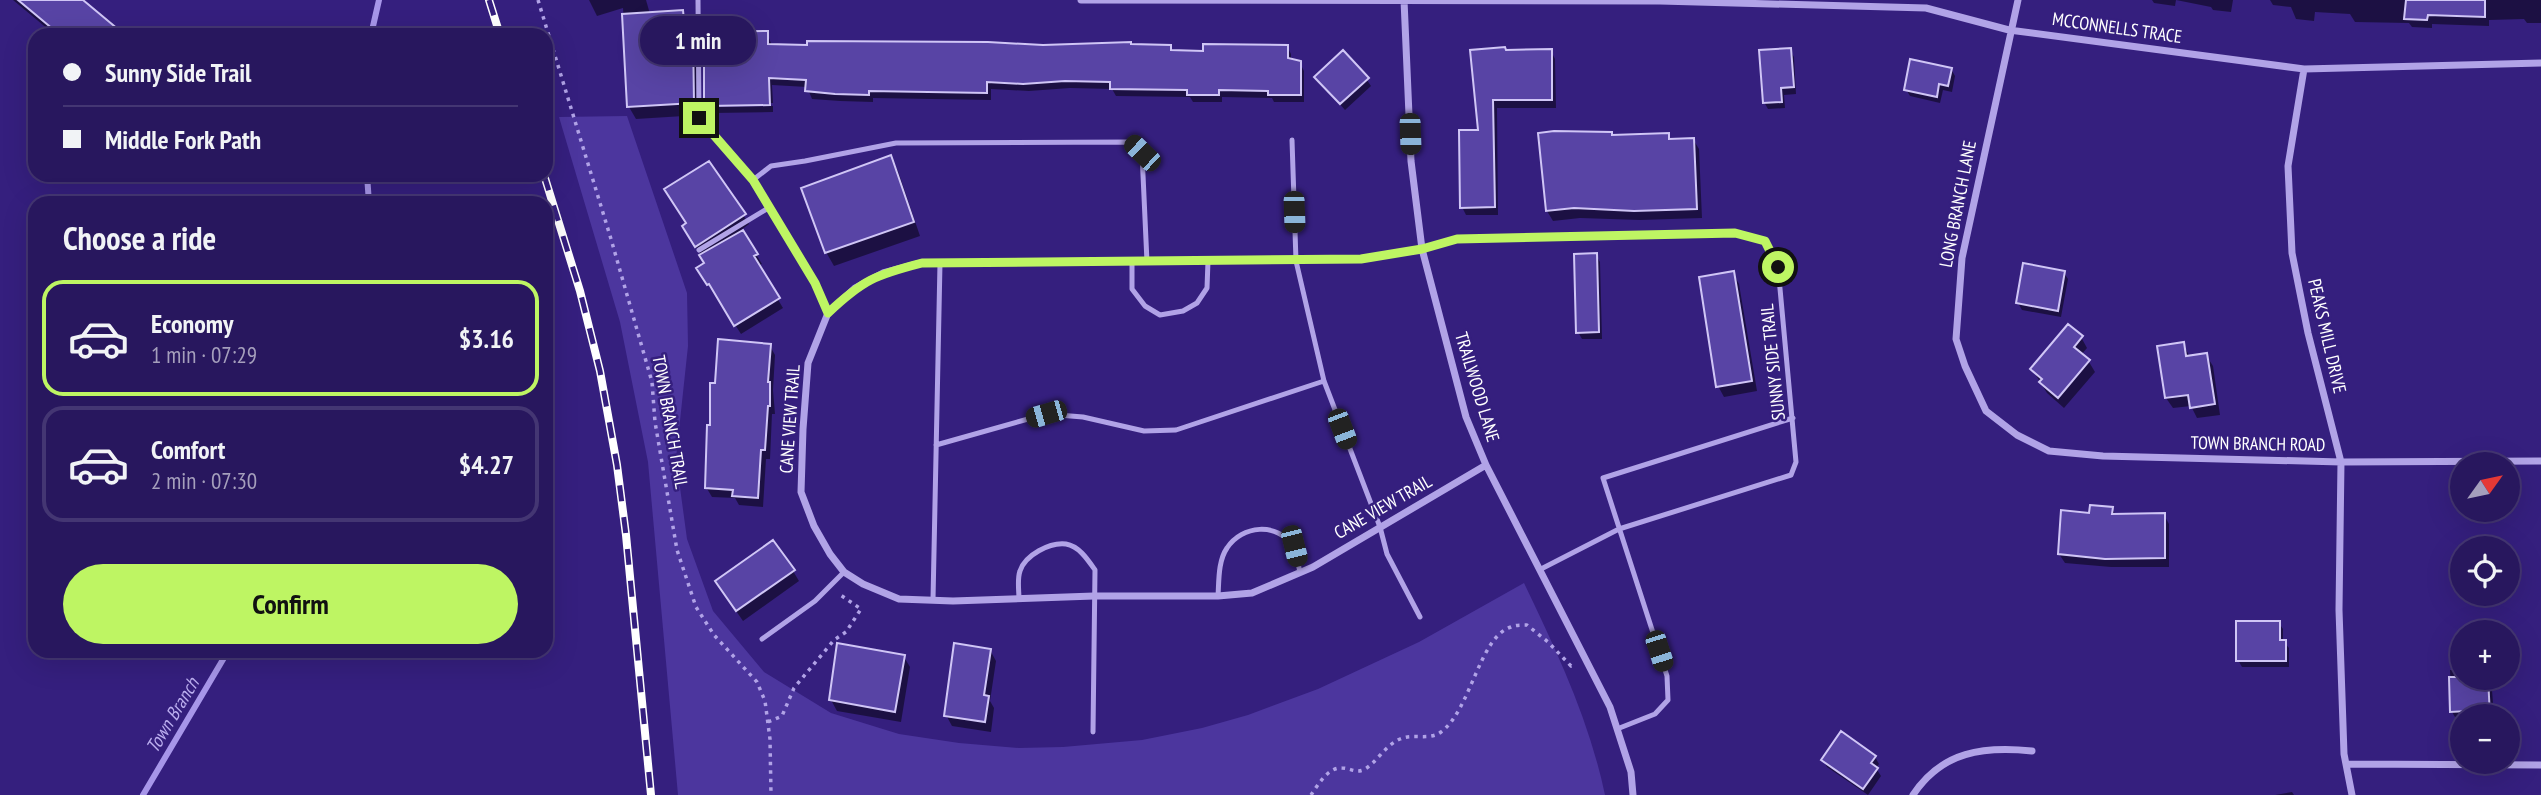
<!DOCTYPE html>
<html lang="en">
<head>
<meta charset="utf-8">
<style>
	body { margin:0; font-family:"PT Sans Narrow",sans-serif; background:#342467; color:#f1f3f6; height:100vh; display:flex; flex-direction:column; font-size:26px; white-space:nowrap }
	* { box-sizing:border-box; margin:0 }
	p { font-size:23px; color:#a59fbc }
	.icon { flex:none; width:38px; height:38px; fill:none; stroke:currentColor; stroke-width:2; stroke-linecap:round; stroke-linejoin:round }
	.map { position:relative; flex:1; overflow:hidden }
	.details { position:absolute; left:28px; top:196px; width:525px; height:462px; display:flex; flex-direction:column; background:#28175e; border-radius:21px; box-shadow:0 7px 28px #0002,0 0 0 2px #443673 }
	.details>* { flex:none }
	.hud { position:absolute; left:28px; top:28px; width:525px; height:154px; border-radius:21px; box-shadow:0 7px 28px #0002,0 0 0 2px #443673; display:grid; align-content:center; height:154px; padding:0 35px; background:#28175e }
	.needle { width:46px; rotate:57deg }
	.tools { position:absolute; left:2450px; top:452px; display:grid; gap:14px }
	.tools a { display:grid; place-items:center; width:70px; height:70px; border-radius:50%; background:#28175e; box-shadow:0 7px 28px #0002,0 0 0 2px #443673; font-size:35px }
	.end { position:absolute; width:32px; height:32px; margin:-16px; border:9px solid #bef563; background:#111; box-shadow:0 0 0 4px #111 }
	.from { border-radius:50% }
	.bubble { position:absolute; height:49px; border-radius:24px; background:#28175e; box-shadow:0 7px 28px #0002,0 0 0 2px #443673; font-size:23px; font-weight:800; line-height:49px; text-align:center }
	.car { position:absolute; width:21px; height:42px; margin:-21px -10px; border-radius:9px; box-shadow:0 0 5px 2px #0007; background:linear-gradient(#222 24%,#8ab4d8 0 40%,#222 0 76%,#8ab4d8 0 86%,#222 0) }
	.hud b { display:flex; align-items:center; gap:24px; height:66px; font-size:26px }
	.hud b+b { border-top:2px solid #443673 }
	.hud i { width:18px; height:18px; background:#f1f3f6 }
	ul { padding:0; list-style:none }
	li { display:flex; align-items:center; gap:21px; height:116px; margin:0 14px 10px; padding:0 21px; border:4px solid #443673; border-radius:21px }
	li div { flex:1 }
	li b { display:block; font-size:26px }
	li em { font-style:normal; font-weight:800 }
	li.current { border-color:#bef563 }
	li>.icon { width:63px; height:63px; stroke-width:1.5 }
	h2 { padding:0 35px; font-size:32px; line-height:84px }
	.cta { display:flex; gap:14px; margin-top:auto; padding:14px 35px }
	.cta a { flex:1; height:80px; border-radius:42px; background:#bef563; color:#111; font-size:28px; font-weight:800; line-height:80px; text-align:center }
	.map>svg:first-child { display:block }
	.green { fill:#4c369e }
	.shadow { fill:#0007 }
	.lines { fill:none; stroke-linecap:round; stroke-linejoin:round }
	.stream { stroke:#a796e9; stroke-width:6 }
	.building { fill:#5844a5; stroke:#d0c6f6; stroke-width:2 }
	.path { stroke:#b1a3e7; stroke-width:3.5; stroke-dasharray:3.5 5; stroke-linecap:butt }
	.lane { stroke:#b1a3e7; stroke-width:5 }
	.street { stroke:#b1a3e7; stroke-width:7 }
	.rail-casing { stroke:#fff; stroke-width:8 }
	.rail { stroke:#351f7e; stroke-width:5; stroke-dasharray:16; stroke-linecap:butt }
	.route { stroke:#bef563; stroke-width:9 }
	.labels { text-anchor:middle; stroke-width:5; stroke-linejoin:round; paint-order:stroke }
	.street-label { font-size:18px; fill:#fff; stroke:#351f7e }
	.water-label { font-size:19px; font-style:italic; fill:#bbaeef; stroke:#351f7e }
</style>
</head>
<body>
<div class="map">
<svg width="2541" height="795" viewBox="0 0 2541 795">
	<rect width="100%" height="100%" fill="#351f7e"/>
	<path class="green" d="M 627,116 L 687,293 L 688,346 L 676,458 L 687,539 L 713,611 L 764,672 L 831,713 L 899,734 L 959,743 L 1019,748 L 1063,747 L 1142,740 L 1202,728 L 1248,715 L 1318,689 L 1419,642 L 1524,583 C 1557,652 1589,719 1605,795 L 678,795 L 648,462 L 620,322 L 559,117 Z"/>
	<path class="shadow" d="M 13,0 L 81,0 L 122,35 L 55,35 Z
		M 589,0 L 646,0 L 650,14 L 682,12 L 689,24 L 690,34 L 699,46 L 700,115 L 636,119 L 629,107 L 623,8 L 597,16 Z
		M 2152,0 L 2233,0 L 2231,12 L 2213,10 L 2211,7 L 2176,0 L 2175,6 L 2154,3 Z
		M 2270,0 L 2541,0 L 2541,23 L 2527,23 L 2524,19 L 2489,20 L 2489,26 L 2432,24 L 2432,28 L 2412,27 L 2409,23 L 2355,22 L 2350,14 L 2315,12 L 2314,21 L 2296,19 L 2291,7 L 2273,5 Z
		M 767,33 L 772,46 L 1170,46 L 1173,52 L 1205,53 L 1287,46 L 1291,54 L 1291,61 L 1300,63 L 1304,71 L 1304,102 L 1274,102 L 1272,98 L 1222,97 L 1222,102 L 1193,102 L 1190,97 L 1116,96 L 1112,89 L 1070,88 L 1029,91 L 991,89 L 991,100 L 873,98 L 873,102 L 840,101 L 812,99 L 807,87 L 772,85 L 773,103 L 707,105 L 706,102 Z
		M 1790,50 L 1794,57 L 1796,94 L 1784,95 L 1785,108 L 1768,109 L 1764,102 Z
		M 1506,51 L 1551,51 L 1555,59 L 1556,108 L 1497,108 L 1498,215 L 1466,215 L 1462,207 L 1480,132 Z
		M 1951,69 L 1955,76 L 1952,92 L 1943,90 L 1940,103 L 1910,96 L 1906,89 Z
		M 1316,77 L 1367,80 L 1371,86 L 1345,110 Z
		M 773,106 L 773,112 L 713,113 L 709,107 Z
		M 1668,135 L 1671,140 L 1693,139 L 1699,149 L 1702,218 L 1640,220 L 1580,218 L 1553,221 L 1547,211 L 1613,137 Z
		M 890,157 L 898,171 L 920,236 L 834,266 L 826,252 Z
		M 709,163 L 749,224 L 741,230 L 762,264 L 758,266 L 783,308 L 741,334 L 699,269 L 706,264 L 684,226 L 688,224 Z
		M 1596,255 L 1600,262 L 1602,339 L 1582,339 L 1578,332 Z
		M 1733,273 L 1739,284 L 1757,391 L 1724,397 L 1718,386 Z
		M 2064,273 L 2068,279 L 2061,317 L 2022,310 L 2018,303 Z
		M 2081,337 L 2087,348 L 2081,355 L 2089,362 L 2095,372 L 2064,408 L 2047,393 L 2032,369 Z
		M 2183,344 L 2190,357 L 2206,355 L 2213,366 L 2220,415 L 2197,418 L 2191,406 L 2173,408 L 2166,398 Z
		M 770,346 L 775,355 L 773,390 L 775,414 L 772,414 L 770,459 L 766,459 L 763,507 L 739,505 L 735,498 L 712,497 L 706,487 L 716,385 Z
		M 2112,509 L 2116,515 L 2164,515 L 2169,524 L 2169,567 L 2111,567 L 2065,563 L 2059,554 L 2090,515 Z
		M 793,571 L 799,581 L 743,621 L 723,592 Z
		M 2279,623 L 2283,629 L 2283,641 L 2289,648 L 2289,667 L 2242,667 L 2238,660 Z
		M 990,650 L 996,661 L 990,701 L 994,708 L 991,732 L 952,726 L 946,715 Z
		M 904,657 L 910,667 L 901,722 L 837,711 L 831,700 Z
		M 2450,670 L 2462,670 L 2462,677 L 2491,677 L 2494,716 L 2462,716 L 2462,722 L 2458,722 L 2452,712 Z
		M 1875,757 L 1879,764 L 1876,768 L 1881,776 L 1868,795 L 1827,767 L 1823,760 Z
		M 2292,792 L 2294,795 L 2275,795 Z"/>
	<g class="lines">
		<path class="stream" d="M 371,35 L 379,0
			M 367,175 L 369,203
			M 143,795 L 228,651"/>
	</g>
	<path class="building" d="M 18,0 L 83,0 L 125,35 L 60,35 Z
		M 2406,0 L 2485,0 L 2485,17 L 2428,15 L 2427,20 L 2404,19 Z
		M 683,10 L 685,32 L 693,32 L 694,103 L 627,107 L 622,14 Z
		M 768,31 L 768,44 L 807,45 L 807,41 L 988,42 L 1043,45 L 1131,42 L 1131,44 L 1171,45 L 1171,50 L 1203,51 L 1203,44 L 1288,45 L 1288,58 L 1301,61 L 1301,95 L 1268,95 L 1268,91 L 1219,90 L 1219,95 L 1187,95 L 1187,90 L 1110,89 L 1110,82 L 1065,81 L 1023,84 L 987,82 L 987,93 L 869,91 L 869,95 L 835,94 L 805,91 L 806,80 L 769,78 L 770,105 L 707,106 L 707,103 L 704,103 L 704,32 Z
		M 1505,47 L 1506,50 L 1552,49 L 1552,100 L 1493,100 L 1495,207 L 1460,208 L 1459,130 L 1478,130 L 1470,50 Z
		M 1791,48 L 1794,87 L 1781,88 L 1782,102 L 1763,103 L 1759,50 Z
		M 1343,50 L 1369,78 L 1340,104 L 1314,77 Z
		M 1910,59 L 1952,68 L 1948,86 L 1939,84 L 1937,97 L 1904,90 Z
		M 1554,131 L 1612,132 L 1612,135 L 1669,133 L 1669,139 L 1694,138 L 1697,209 L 1634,211 L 1574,208 L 1546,211 L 1538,133 Z
		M 891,155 L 914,222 L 825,253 L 801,188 Z
		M 709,161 L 746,214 L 695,247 L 682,226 L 686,223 L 664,189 Z
		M 743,230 L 758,254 L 754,256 L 780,298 L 734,326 L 709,284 L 707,285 L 696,268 L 704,263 L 699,255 Z
		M 1597,253 L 1599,332 L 1576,333 L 1574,254 Z
		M 2023,263 L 2065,271 L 2058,311 L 2016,303 Z
		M 1734,271 L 1752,381 L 1716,387 L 1699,277 Z
		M 2068,324 L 2083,336 L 2074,347 L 2090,360 L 2058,398 L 2039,382 L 2042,379 L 2030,369 Z
		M 718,339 L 771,344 L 768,382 L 770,382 L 770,406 L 768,406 L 765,450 L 761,450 L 758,498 L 732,496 L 733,490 L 705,488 L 707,425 L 710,425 L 710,383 L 715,383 Z
		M 2184,342 L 2186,356 L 2207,353 L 2215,404 L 2190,408 L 2188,395 L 2165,398 L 2157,346 Z
		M 2090,505 L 2113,507 L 2112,514 L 2165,513 L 2165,558 L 2105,559 L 2058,554 L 2061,510 L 2089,513 Z
		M 773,540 L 795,570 L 736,611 L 715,581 Z
		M 2236,621 L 2280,621 L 2280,640 L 2286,640 L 2286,661 L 2236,661 Z
		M 837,643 L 905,655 L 895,712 L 829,700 Z
		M 954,643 L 991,649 L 984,695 L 989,696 L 985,722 L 944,716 Z
		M 2449,677 L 2488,677 L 2490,716 L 2469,716 L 2468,711 L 2450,712 Z
		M 1841,731 L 1876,756 L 1871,763 L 1878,768 L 1863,789 L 1821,760 Z"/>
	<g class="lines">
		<path class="path" d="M 538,0 L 611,239 L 652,382 L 655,422 L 677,550 L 696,607 L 714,635 L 757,682 L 765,701 L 770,739 L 771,795
			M 768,722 L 782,716 L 794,688 L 834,640 L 846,632 L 861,609 L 839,594
			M 1311,795 C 1318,785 1328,767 1342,768 C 1350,768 1355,773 1363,770 C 1376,764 1384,746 1400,739 C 1413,733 1429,741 1441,732 C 1471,710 1479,637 1511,627 C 1515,625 1522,625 1527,625 L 1548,642 L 1571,666 L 1574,664"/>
		<path class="lane" d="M 698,0 L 699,118
			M 1292,140 L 1296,261 L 1324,381 L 1380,527 L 1387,554 L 1420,617
			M 753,180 L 771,166 L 805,161 L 896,143 L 1131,142 L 1142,153 L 1147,262
			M 1422,249 L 1457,239 L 1735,233 L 1765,241 L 1778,267 L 1796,462 L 1791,475 L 1619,529 L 1541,569
			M 699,250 L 770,207
			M 1132,262 L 1132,289 L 1145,306 L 1160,315 L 1183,311 L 1197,303 L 1207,288 L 1208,261
			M 936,445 L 1046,414 L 1083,417 L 1144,431 L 1176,430 L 1324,381
			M 1218,596 C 1219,581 1218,561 1227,548 C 1242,525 1277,522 1293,546 C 1297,552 1298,565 1300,572
			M 1019,599 C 1019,591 1017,579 1020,571 C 1025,555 1050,542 1066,544 C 1079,546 1088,560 1095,570 L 1093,732
			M 933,600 L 940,263
			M 762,639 L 815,601 L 844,572
			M 1617,729 L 1655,714 L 1668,700 L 1667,676 L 1603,478 L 1793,418"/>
		<path class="street" d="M 1081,0 L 1660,1 L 1926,8 L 2009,30 L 2304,69 L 2541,63
			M 1404,0 L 1411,161 L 1422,249 L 1466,417 L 1486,465 L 1610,707 L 1631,772 L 1633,795
			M 2018,0 L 1962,258 L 1956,339 L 1965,366 L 1986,411 L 2017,435 L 2049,451 L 2103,456 L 2341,462 L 2541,461
			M 2304,69 L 2288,166 L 2292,253 L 2308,333 L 2341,462 L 2339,610 L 2344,754 L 2352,795
			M 699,118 L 753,180 L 815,283 L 828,313
			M 1422,249 L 1361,259 L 921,263 L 883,273 L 855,288 L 828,313 L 808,363 L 803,429 L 801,492 L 814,526 L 830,554 L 844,572 L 863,584 L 899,599 L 953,601 L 1094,596 L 1218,596 L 1252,593 L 1313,567 L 1486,465
			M 2346,764 L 2541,765
			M 1913,795 C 1942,751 1984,746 2032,751"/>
		<g class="rail-casing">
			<path id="rail" d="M 489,0 L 500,35
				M 544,175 L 580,291 L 600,371 L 617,465 L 626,535 L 651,795"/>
		</g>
		<use href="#rail" class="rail"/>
	</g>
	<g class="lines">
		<path class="route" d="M 699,118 L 753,180 L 815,283 L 828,313 C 863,280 875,275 922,263 L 1361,259 L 1422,249 L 1457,239 L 1735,233 L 1765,241 L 1778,267"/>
	</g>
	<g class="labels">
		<g class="street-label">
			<text transform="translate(2117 28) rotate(8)" y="6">MCCONNELLS TRACE</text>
			<text transform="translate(1958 204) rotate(-79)" y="6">LONG BRANCH LANE</text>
			<text transform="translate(2327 336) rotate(77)" y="6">PEAKS MILL DRIVE</text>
			<text transform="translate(1773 362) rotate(-96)" y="6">SUNNY SIDE TRAIL</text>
			<text transform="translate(1477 387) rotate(73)" y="6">TRAILWOOD LANE</text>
			<text transform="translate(790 419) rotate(-86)" y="6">CANE VIEW TRAIL</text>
			<text transform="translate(670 422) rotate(80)" y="6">TOWN BRANCH TRAIL</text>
			<text transform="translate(2258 444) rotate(1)" y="6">TOWN BRANCH ROAD</text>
			<text transform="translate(1383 507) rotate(-30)" y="6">CANE VIEW TRAIL</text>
		</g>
		<g class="water-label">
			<text transform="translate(172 715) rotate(-59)" y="7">Town Branch</text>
		</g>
	</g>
</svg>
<div class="tools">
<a><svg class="needle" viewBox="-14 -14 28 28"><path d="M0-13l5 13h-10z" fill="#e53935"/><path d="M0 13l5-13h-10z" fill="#a59fbc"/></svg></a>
<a><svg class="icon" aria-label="locate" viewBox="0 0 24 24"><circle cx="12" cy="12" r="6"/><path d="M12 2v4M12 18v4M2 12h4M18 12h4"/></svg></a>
<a>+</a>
<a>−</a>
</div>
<i class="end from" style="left:1778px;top:267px"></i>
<i class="end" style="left:699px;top:118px"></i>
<div class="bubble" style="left:640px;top:16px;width:116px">1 min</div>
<i class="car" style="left:1410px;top:134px;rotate:178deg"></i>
<i class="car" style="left:1142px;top:153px;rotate:314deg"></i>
<i class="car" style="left:1294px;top:212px;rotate:178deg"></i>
<i class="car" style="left:1046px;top:414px;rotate:254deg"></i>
<i class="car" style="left:1342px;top:429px;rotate:159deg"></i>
<i class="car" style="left:1294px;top:546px;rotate:166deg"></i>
<i class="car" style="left:1659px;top:651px;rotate:162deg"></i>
<div class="hud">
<b><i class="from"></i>Sunny Side Trail</b>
<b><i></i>Middle Fork Path</b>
</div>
<section class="details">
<h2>Choose a ride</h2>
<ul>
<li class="current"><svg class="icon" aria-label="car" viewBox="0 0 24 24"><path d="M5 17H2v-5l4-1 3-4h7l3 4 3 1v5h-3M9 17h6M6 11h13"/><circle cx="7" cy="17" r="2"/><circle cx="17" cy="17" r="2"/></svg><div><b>Economy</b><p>1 min · 07:29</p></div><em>$3.16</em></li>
<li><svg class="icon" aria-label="car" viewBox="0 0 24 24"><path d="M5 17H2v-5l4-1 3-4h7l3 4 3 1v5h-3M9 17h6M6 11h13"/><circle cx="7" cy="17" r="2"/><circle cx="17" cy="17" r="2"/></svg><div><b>Comfort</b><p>2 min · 07:30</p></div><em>$4.27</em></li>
</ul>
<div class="cta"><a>Confirm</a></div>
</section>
</div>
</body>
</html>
